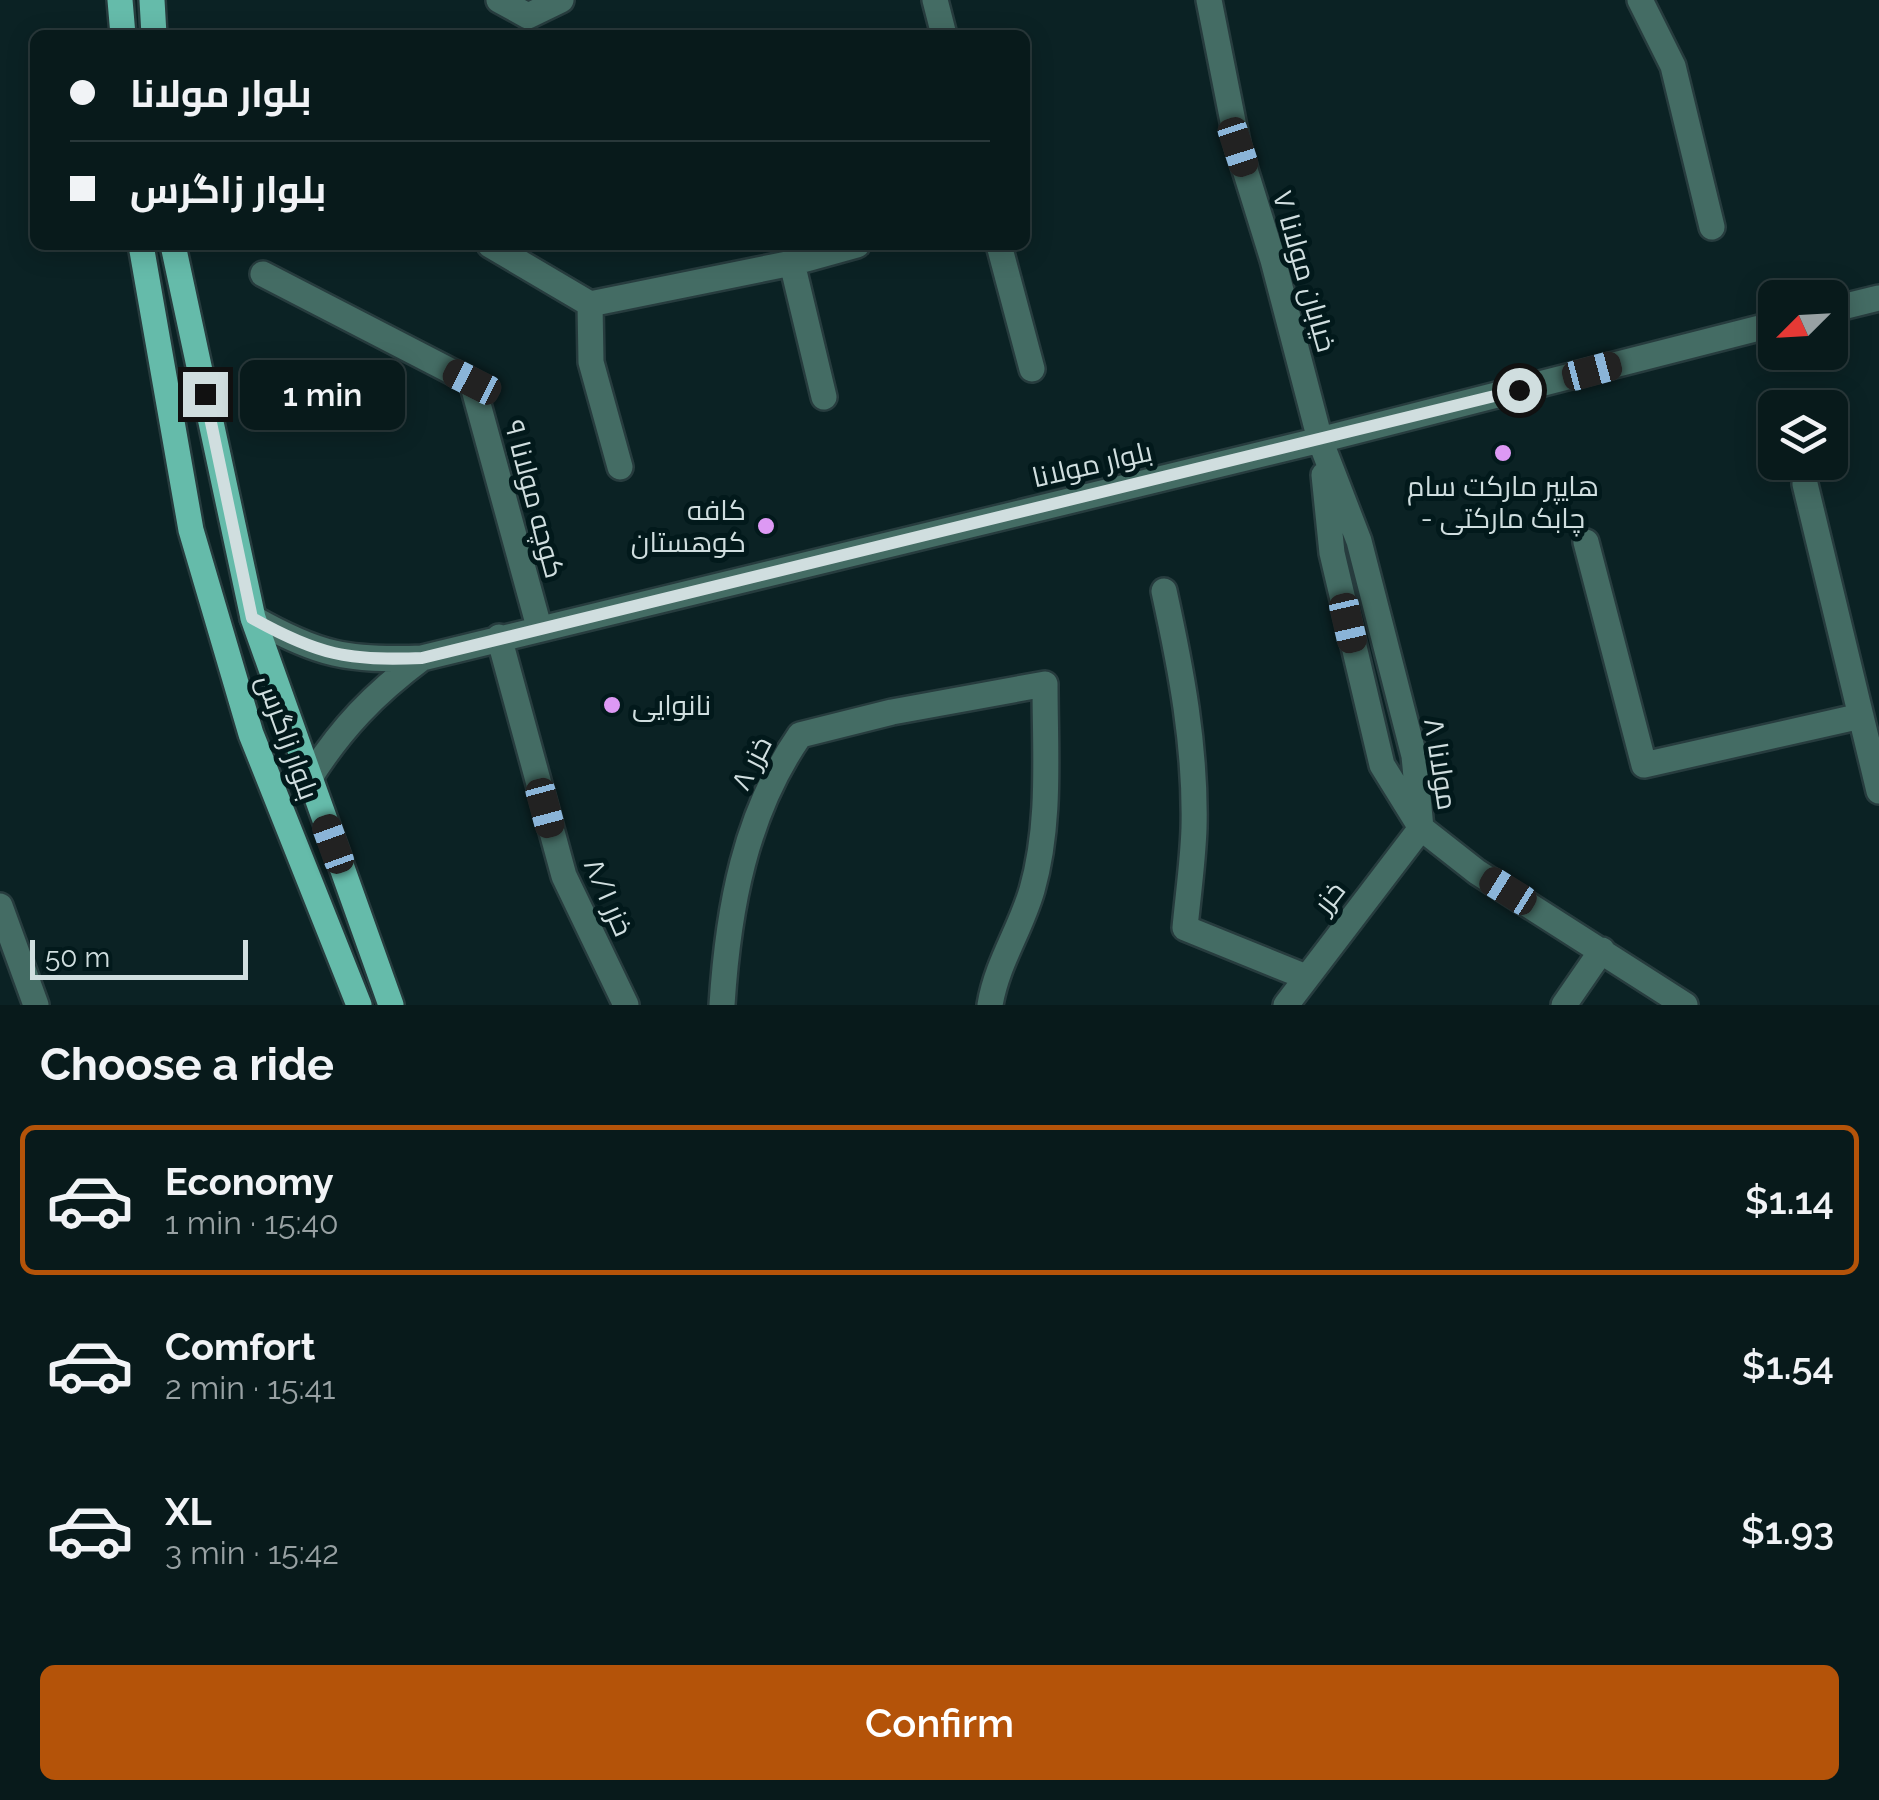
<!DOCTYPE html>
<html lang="en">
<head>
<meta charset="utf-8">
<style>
	body { margin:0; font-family:Raleway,Cairo,sans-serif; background:#162728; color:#f1f3f6; height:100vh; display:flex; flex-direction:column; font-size:38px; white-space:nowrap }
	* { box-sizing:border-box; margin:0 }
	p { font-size:32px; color:#98a1a3 }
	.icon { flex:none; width:55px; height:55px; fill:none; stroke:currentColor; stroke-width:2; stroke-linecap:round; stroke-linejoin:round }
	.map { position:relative; height:1005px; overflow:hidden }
	.drawer { display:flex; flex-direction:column; background:#081a1b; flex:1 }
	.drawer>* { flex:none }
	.banner { position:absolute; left:30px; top:30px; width:1000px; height:220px; border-radius:15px; box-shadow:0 5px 25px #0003,0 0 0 2px #29383a; display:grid; align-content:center; height:220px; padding:0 40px; background:#081a1b }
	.needle { width:65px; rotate:246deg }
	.fabs { position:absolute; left:1758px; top:280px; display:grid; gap:20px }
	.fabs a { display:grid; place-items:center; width:90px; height:90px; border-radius:15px; background:#081a1b; box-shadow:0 5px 25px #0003,0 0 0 2px #29383a; font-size:50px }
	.scale { position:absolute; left:30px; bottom:25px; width:218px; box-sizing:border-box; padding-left:10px; border:5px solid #d0dedf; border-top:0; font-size:28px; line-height:35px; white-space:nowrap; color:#d0dedf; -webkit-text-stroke:8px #02191b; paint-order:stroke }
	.end { position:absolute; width:45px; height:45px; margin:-22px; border:12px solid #d0dedf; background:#111; box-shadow:0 0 0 5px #111 }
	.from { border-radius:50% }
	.bubble { position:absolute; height:70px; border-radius:15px; background:#081a1b; box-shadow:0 5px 25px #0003,0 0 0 2px #29383a; font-size:32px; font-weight:600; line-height:70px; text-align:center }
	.car { position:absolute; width:30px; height:60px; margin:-30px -15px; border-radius:12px; box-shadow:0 0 8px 2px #0007; background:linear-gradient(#222 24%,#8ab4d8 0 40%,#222 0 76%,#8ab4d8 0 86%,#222 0) }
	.banner b { display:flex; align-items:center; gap:35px; height:95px; font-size:38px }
	.banner b+b { border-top:2px solid #29383a }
	.banner i { width:25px; height:25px; background:#f1f3f6 }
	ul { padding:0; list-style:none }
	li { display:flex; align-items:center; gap:30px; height:150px; margin:0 20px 15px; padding:0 20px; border:5px solid transparent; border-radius:15px }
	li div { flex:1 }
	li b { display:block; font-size:38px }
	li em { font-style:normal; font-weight:600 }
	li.active { border-color:#b45309 }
	li>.icon { width:90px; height:90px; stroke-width:1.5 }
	h2 { padding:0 40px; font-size:45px; line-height:120px }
	.cta { display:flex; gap:20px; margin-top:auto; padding:20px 40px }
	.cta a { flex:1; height:115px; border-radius:15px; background:#b45309; color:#fff; font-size:40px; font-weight:600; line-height:115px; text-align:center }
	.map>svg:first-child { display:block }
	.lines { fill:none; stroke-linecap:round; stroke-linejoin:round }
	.minor-casing { stroke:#273c3e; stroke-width:30 }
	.major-casing { stroke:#273c3e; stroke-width:30 }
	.minor { stroke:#446c64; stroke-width:25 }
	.major { stroke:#65bbaa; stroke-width:25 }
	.route { stroke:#d0dedf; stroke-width:12 }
	.poi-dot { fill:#dd99f4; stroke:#02191b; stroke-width:4 }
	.labels { text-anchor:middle; stroke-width:10; stroke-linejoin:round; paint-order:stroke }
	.street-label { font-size:28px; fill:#d0dedf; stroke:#02191b }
	.poi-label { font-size:28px; fill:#d0dedf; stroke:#02191b }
</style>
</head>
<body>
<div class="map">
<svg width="1879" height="1005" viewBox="0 0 1879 1005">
	<rect width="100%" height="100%" fill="#0b2224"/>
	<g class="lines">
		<g class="minor-casing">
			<path id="minor" d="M 499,0 L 528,16 L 561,0
				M 935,0 L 944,35
				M 1209,0 L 1238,147 L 1273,260 L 1320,440 L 1359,541 L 1414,756 L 1421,828
				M 1640,0 L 1673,66 L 1712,227
				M 490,245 L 590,304 L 792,263 L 857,245
				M 999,245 L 1032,369
				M 792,263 L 824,397
				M 263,274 L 472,382 L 539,627
				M 590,304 L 591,362 L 620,467
				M 1830,310 L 1879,298
				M 1324,475 L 1332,553 L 1382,765 L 1421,828 L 1477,872 L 1685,1005
				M 1805,484 L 1879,791
				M 1586,542 L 1644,765 L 1861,716
				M 1164,591 C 1181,669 1196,747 1194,828 C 1193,861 1188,895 1185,928 L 1306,977
				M 253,618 C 318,655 348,661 422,658 C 374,694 341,728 309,779
				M 499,637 L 564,876 L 626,1005
				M 422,658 L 1320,440 L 1775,324
				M 0,906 L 36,1005
				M 722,1005 C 728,909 745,814 800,735 L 892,712 L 1045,684 C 1045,753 1051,823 1032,890 C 1020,931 997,963 990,1005
				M 1286,1005 L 1421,828
				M 1564,1005 L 1602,950"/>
		</g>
		<g class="major-casing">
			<path id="major" d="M 120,0 L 123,35
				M 152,0 L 154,35
				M 141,245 L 191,530 L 251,734 L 359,1005
				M 173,245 L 253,618 L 391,1005"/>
		</g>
		<use href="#minor" class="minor"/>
		<use href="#major" class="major"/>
	</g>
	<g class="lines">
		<path class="route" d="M 205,394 L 252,618 C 318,655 348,661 422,658 L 1519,390"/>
	</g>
	<g class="poi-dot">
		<circle cx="1503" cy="453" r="10"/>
		<circle cx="766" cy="526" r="10"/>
		<circle cx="612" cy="705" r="10"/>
	</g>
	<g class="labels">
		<g class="street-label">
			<text transform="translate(1305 271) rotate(74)" y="10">خیابان مولانا ۷</text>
			<text transform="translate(1092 464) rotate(-13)" y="10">بلوار مولانا</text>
			<text transform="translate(535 499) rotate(75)" y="10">کوچه مولانا ۹</text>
			<text transform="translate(288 737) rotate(70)" y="10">بلوار زاگرس</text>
			<text transform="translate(751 763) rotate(-63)" y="10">خزر ۸</text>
			<text transform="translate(1441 764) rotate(81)" y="10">مولانا ۸</text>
			<text transform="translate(609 897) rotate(66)" y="10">خزر ۸/۱</text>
			<text transform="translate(1329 897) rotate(-52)" y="10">خزر</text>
		</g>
		<g class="poi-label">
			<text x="1503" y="496">هایپر مارکت سام<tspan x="1503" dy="32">- چابک مارکتی</tspan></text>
			<text x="746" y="520" text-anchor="end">کافه<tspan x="746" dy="32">کوهستان</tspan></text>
			<text x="632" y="715" text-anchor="start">نانوایی</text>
		</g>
	</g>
</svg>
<div class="fabs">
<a><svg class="needle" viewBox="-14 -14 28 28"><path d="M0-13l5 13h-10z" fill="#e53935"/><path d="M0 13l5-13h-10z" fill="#98a1a3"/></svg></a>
<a><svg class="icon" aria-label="layers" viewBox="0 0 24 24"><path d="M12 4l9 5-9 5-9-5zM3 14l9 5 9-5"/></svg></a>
</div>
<div class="scale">50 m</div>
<i class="end from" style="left:1519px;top:390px"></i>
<i class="end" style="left:205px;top:394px"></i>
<div class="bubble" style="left:240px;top:360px;width:165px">1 min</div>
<i class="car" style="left:1238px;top:147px;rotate:162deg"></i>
<i class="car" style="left:1592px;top:371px;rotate:75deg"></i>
<i class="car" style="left:472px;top:382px;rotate:297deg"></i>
<i class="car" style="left:1348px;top:623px;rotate:167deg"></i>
<i class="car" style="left:545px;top:808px;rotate:165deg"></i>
<i class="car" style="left:333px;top:844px;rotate:340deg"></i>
<i class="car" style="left:1508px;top:891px;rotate:302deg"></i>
<div class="banner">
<b><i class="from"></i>بلوار مولانا</b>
<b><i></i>بلوار زاگرس</b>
</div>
</div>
<section class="drawer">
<h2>Choose a ride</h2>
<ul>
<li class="active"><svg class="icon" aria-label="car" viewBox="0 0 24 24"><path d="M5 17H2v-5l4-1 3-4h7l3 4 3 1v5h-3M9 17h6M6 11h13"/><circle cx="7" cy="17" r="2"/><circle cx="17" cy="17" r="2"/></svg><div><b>Economy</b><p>1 min · 15:40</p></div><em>$1.14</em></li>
<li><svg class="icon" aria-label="car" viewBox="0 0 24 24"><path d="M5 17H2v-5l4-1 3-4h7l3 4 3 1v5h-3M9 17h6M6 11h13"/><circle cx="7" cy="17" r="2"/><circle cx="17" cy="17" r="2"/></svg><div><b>Comfort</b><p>2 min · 15:41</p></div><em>$1.54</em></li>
<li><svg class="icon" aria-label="car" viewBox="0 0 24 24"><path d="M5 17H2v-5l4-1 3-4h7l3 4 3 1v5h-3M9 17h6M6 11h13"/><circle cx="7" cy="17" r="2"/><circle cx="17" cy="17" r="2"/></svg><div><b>XL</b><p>3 min · 15:42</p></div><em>$1.93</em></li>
</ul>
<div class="cta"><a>Confirm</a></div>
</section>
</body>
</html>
